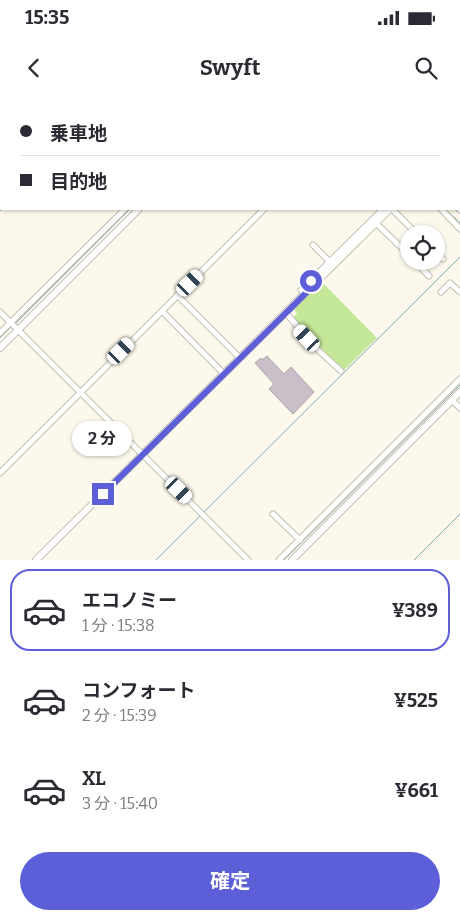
<!DOCTYPE html>
<html lang="ja">
<head>
<meta charset="utf-8">
<style>
	body { margin:0; font-family:Bitter,"Noto Sans JP",serif; background:#f7f7f7; color:#2b2b33; height:100vh; display:flex; flex-direction:column; font-size:19px; white-space:nowrap }
	* { box-sizing:border-box; margin:0 }
	p { font-size:16px; color:#7c7c81 }
	.icon { flex:none; width:28px; height:28px; fill:none; stroke:currentColor; stroke-width:2; stroke-linecap:round; stroke-linejoin:round }
	.map { position:relative; height:460px; overflow:hidden }
	.side { display:flex; flex-direction:column; background:#fff; flex:1 }
	.side>* { flex:none }
	.hud { position:absolute; left:0px; top:0px; width:460px; height:110px; box-shadow:0 1px 4px #0004; display:grid; align-content:center; height:110px; padding:0 20px; background:#fff }
	.buttons { position:absolute; left:400px; top:125px; display:grid; gap:10px }
	.buttons a { display:grid; place-items:center; width:45px; height:45px; border-radius:50%; background:#fff; box-shadow:0 1px 4px #0004; font-size:25px }
	.end { position:absolute; width:22px; height:22px; margin:-11px; border:6px solid #5c5fd7; background:#fff; box-shadow:0 0 0 2px #fff }
	.from { border-radius:50% }
	.bubble { position:absolute; height:35px; border-radius:18px; background:#fff; box-shadow:0 1px 4px #0004; font-size:16px; font-weight:700; line-height:35px; text-align:center }
	.car { position:absolute; width:15px; height:30px; margin:-15px -8px; border-radius:6px; box-shadow:0 0 4px 1px #0007; background:linear-gradient(#fff 24%,#345 0 40%,#fff 0 76%,#345 0 86%,#fff 0) }
	.hud b { display:flex; align-items:center; gap:18px; height:48px; font-size:19px }
	.hud b+b { border-top:1px solid #e1e1e2 }
	.hud i { width:12px; height:12px; background:#2b2b33 }
	ul { padding:9px 0 0; list-style:none }
	li { display:flex; align-items:center; gap:15px; height:82px; margin:0 10px 8px; padding:0 10px; border:2px solid transparent; border-radius:20px }
	li div { flex:1 }
	li b { display:block; font-size:19px }
	li em { font-style:normal; font-weight:700 }
	li.on { border-color:#5c5fd7 }
	li>.icon { width:45px; height:45px; stroke-width:1.5 }
	.action { display:flex; gap:10px; margin-top:auto; padding:10px 20px }
	.action a { flex:1; height:58px; border-radius:30px; background:#5c5fd7; color:#fff; font-size:20px; font-weight:700; line-height:58px; text-align:center }
	.status { display:flex; justify-content:space-between; align-items:center; height:35px; padding:0 25px; background:#fff; direction:ltr }
	.status svg { height:14px; fill:currentColor }
	header { display:flex; justify-content:space-between; align-items:center; height:65px; padding:0 20px; background:#fff; font-size:22px; font-weight:700 }
	.map>svg:first-child { display:block }
	.green { fill:#c5e898 }
	.lines { fill:none; stroke-linecap:round; stroke-linejoin:round }
	.stream { stroke:#7ea9bb; stroke-width:1 }
	.river { stroke:#a4e2fe; stroke-width:9 }
	.building { fill:#c9bfc8; stroke:#ada3ac }
	.minor-casing { stroke:#c2bfb2; stroke-width:7 }
	.tertiary-casing { stroke:#c2bfb2; stroke-width:8 }
	.minor { stroke:#fff; stroke-width:5 }
	.tertiary { stroke:#fff; stroke-width:6 }
	.route { stroke:#5c5fd7; stroke-width:6 }
</style>
</head>
<body>
<div class="status"><b>15:35</b><svg viewBox="0 0 49 12"><path d="M0 12V9h3v3zM5 12V6h3v6zM10 12V3h3v9zM15 12V0h3v12zM26 1h20v11H26zM47 4h2v5h-2z"/></svg></div>
<header><svg class="icon" aria-label="back" viewBox="0 0 24 24"><path d="M15 5l-7 7 7 7"/></svg>Swyft<svg class="icon" aria-label="search" viewBox="0 0 24 24"><circle cx="10" cy="10" r="6"/><path d="M15 15l6 6"/></svg></header>
<div class="map">
<svg width="460" height="460" viewBox="0 0 460 460">
	<rect width="100%" height="100%" fill="#fcf9ec"/>
	<path class="green" d="M 322,182 L 377,238 L 343,271 L 292,218 L 297,214 L 294,209 Z"/>
	<g class="lines">
		<path class="stream" d="M 339,0 L 340,1
			M 110,1 L 111,0
			M 238,1 L 240,0
			M 459,37 L 460,36
			M 445,109 L 460,123
			M 0,111 L 2,109
			M 15,224 L 130,109
			M 0,238 L 12,226
			M 239,255 L 301,192
			M 223,270 L 236,257
			M 82,287 L 261,109
			M 142,350 L 220,273
			M 0,369 L 76,293
			M 204,412 L 460,157
			M 156,460 L 200,416
			M 284,460 L 460,285
			M 414,460 L 460,414"/>
		<path class="river" d="M 359,0 L 360,1
			M 459,100 L 460,101"/>
	</g>
	<path class="building" d="M 267,256 L 284,274 L 291,267 L 314,292 L 293,314 L 269,289 L 274,284 L 255,263 L 261,258 L 262,260 Z"/>
	<g class="lines">
		<g class="minor-casing">
			<path id="minor" d="M 333,0 L 334,1
				M 367,0 L 368,1
				M 403,0 L 404,1
				M 443,0 L 444,1
				M 233,1 L 234,0
				M 375,1 L 376,0
				M 459,15 L 460,17
				M 459,31 L 460,30
				M 459,89 L 460,90
				M 392,109 L 417,134
				M 441,109 L 460,129
				M 459,109 L 460,110
				M 376,123 L 409,155
				M 313,145 L 330,162
				M 436,153 L 443,159
				M 415,161 L 429,176
				M 301,190 L 383,109
				M 441,192 L 450,183 L 460,192
				M 177,195 L 240,258
				M 162,211 L 224,274
				M 0,212 L 248,460
				M 286,213 L 318,250 L 341,271
				M 0,233 L 125,109
				M 452,300 L 460,308
				M 0,373 L 264,109
				M 273,414 L 300,440
				M 279,460 L 460,279"/>
		</g>
		<g class="tertiary-casing">
			<path id="tertiary" d="M 350,0 L 352,1
				M 247,1 L 248,0
				M 459,43 L 460,42
				M 0,248 L 139,109
				M 36,460 L 390,109
				M 292,460 L 460,292"/>
		</g>
		<use href="#minor" class="minor"/>
		<use href="#tertiary" class="tertiary"/>
	</g>
	<g class="lines">
		<path class="route" d="M 103,394 L 314,185 L 311,181"/>
	</g>
</svg>
<div class="buttons">
<a><svg class="icon" aria-label="locate" viewBox="0 0 24 24"><circle cx="12" cy="12" r="6"/><path d="M12 2v4M12 18v4M2 12h4M18 12h4"/></svg></a>
</div>
<i class="end from" style="left:311px;top:181px"></i>
<i class="end" style="left:103px;top:394px"></i>
<div class="bubble" style="left:72px;top:321px;width:60px">2 分</div>
<i class="car" style="left:190px;top:183px;rotate:45deg"></i>
<i class="car" style="left:307px;top:238px;rotate:317deg"></i>
<i class="car" style="left:121px;top:251px;rotate:45deg"></i>
<i class="car" style="left:179px;top:390px;rotate:135deg"></i>
<div class="hud">
<b><i class="from"></i>乗車地</b>
<b><i></i>目的地</b>
</div>
</div>
<section class="side">
<ul>
<li class="on"><svg class="icon" aria-label="car" viewBox="0 0 24 24"><path d="M5 17H2v-5l4-1 3-4h7l3 4 3 1v5h-3M9 17h6M6 11h13"/><circle cx="7" cy="17" r="2"/><circle cx="17" cy="17" r="2"/></svg><div><b>エコノミー</b><p>1 分 · 15:38</p></div><em>¥389</em></li>
<li><svg class="icon" aria-label="car" viewBox="0 0 24 24"><path d="M5 17H2v-5l4-1 3-4h7l3 4 3 1v5h-3M9 17h6M6 11h13"/><circle cx="7" cy="17" r="2"/><circle cx="17" cy="17" r="2"/></svg><div><b>コンフォート</b><p>2 分 · 15:39</p></div><em>¥525</em></li>
<li><svg class="icon" aria-label="car" viewBox="0 0 24 24"><path d="M5 17H2v-5l4-1 3-4h7l3 4 3 1v5h-3M9 17h6M6 11h13"/><circle cx="7" cy="17" r="2"/><circle cx="17" cy="17" r="2"/></svg><div><b>XL</b><p>3 分 · 15:40</p></div><em>¥661</em></li>
</ul>
<div class="action"><a>確定</a></div>
</section>
</body>
</html>
